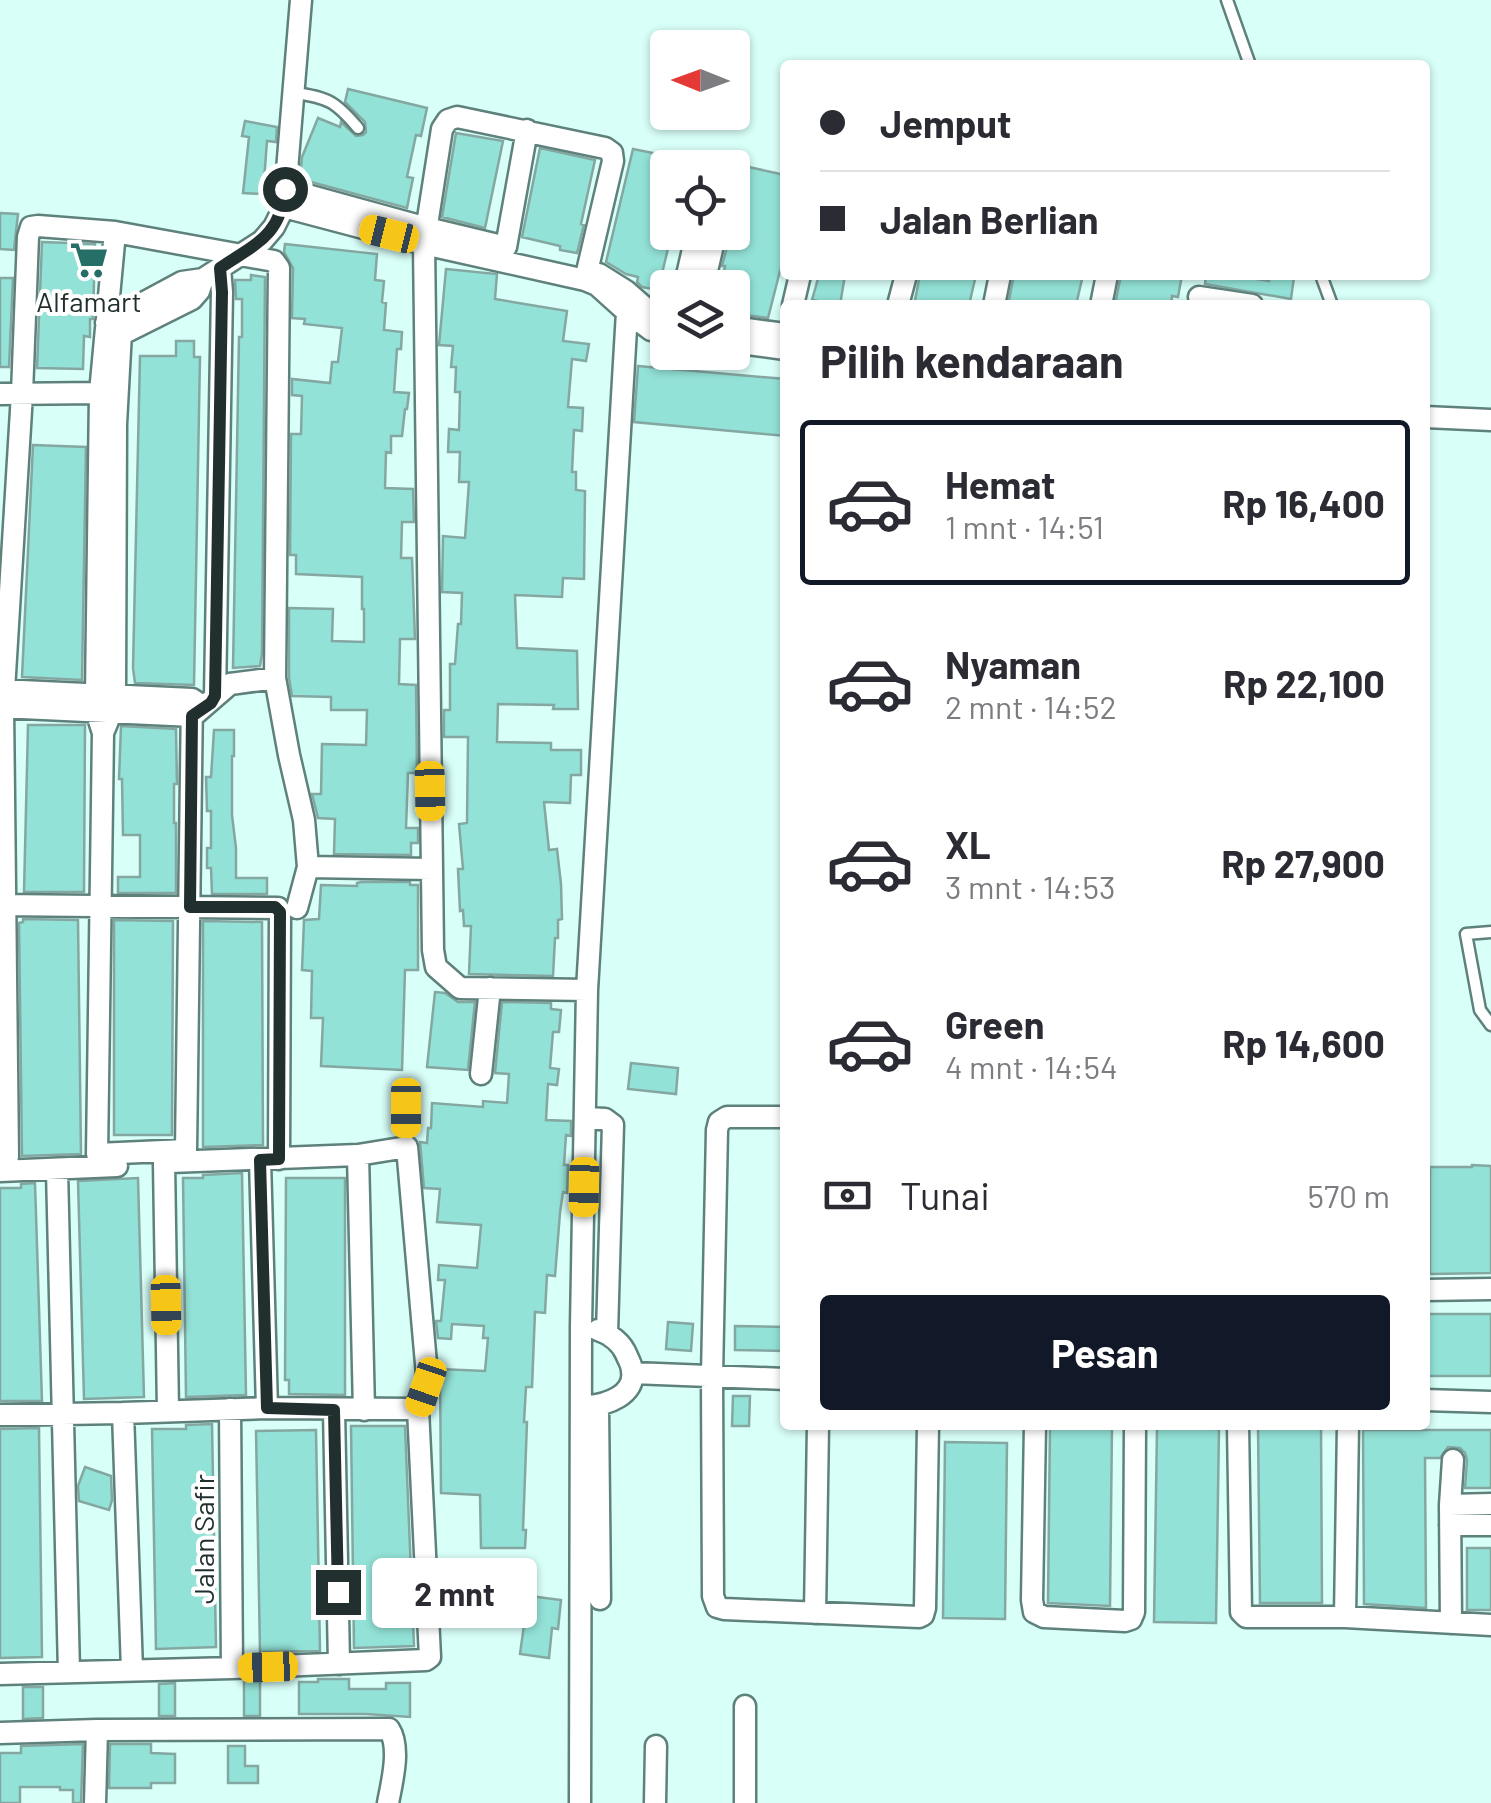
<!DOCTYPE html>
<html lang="id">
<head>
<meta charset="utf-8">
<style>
	body { margin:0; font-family:Barlow,sans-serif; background:#f7f7f7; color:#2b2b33; height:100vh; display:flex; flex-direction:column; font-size:38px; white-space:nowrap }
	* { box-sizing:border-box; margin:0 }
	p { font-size:32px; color:#7c7c81 }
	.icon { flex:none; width:55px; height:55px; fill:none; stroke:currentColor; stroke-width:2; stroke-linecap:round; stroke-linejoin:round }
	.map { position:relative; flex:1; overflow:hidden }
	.panel { position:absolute; left:780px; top:300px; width:650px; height:1130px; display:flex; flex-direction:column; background:#fff; border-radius:10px; box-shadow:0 2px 8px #0004 }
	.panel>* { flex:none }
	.top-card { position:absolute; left:780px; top:60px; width:650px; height:220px; border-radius:10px; box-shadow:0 2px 8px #0004; display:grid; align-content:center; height:220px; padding:0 40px; background:#fff }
	.needle { width:65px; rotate:271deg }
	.buttons { position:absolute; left:650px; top:30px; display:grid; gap:20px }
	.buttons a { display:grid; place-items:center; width:100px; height:100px; border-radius:10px; background:#fff; box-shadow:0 2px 8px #0004; font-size:50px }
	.end { position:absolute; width:45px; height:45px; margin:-22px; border:12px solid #21302e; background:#fff; box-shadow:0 0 0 5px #fff }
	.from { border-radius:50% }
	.bubble { position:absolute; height:70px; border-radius:10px; background:#fff; box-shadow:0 2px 8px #0004; font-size:32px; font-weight:700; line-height:70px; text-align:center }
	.car { position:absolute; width:30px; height:60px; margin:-30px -15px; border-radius:12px; box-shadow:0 0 8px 2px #0007; background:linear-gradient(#f5c518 24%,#345 0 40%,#f5c518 0 76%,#345 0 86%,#f5c518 0) }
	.top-card b { display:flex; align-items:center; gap:35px; height:95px; font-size:38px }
	.top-card b+b { border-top:2px solid #e1e1e2 }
	.top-card i { width:25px; height:25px; background:#2b2b33 }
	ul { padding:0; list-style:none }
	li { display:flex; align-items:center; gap:30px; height:165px; margin:0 20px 15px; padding:0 20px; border:5px solid transparent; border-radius:10px }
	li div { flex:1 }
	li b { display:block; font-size:38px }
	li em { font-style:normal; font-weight:700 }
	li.selected { border-color:#111827 }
	li>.icon { width:90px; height:90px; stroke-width:1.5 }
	h2 { padding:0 40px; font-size:45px; line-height:120px }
	.pay { display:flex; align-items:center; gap:25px; height:110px; padding:0 40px; font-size:38px }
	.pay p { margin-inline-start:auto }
	.button { display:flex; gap:20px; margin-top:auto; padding:20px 40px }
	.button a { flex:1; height:115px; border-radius:10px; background:#111827; color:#fff; font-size:40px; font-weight:700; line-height:115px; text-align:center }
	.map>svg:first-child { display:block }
	.building { fill:#93e2d7; stroke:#84a7a2; stroke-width:2.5 }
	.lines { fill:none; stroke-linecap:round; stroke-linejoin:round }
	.service-casing { stroke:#5f817c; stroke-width:15 }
	.minor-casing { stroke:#5f817c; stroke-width:25 }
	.service { stroke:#fff; stroke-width:10 }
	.minor { stroke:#fff; stroke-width:20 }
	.route { stroke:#21302e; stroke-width:12 }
	.labels { text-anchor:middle; stroke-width:8; stroke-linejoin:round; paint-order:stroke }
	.poi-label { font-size:28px; fill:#21302e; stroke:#fff }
	.street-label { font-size:28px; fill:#21302e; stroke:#fff }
</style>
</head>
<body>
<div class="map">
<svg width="1491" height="1803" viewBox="0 0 1491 1803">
	<rect width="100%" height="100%" fill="#d9fff9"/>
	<path class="building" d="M 348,89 L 427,108 L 421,136 L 416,135 L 407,177 L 413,178 L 407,208 L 300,179 L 302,157 L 318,118 L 340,127 L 341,122 L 356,136 L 363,135 L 366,132 L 365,122 L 345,102 Z
		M 245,121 L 277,127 L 276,142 L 267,141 L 263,194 L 243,193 L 249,137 L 242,136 Z
		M 456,133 L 503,141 L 485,228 L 442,217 Z
		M 540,148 L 595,160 L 581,224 L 584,225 L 577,253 L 560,250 L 560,246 L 522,237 Z
		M 633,149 L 668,156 L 668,232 L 672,232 L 658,290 L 642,287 L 637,282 L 638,277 L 626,274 L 606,262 Z
		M 744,166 L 785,175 L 785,264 L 782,263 L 768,318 L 732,313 L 732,288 L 721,287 L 725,266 L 722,266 L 727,247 L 730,248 L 738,209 L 733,208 Z
		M 0,213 L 18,214 L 14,250 L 0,249 Z
		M 42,242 L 95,244 L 93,319 L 90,319 L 90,337 L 84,336 L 83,369 L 37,368 Z
		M 285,244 L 377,254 L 375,280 L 384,281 L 382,302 L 386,303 L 384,330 L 402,332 L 401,349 L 397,349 L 394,392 L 409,393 L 407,409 L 405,409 L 402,436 L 391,436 L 391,453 L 386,452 L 385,488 L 413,489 L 414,522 L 402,522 L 401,558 L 412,558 L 415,639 L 400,639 L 399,684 L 416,685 L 417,773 L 408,773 L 406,828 L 418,828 L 418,843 L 411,843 L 411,855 L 334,854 L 335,819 L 318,818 L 312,794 L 321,794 L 322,744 L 366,745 L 367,710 L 331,710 L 331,697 L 292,696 L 289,678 L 289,608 L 333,609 L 332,641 L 364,642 L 364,609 L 362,609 L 362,577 L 296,574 L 296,555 L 290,555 L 291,434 L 301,434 L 302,396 L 292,395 L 292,379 L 330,383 L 332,362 L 338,362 L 342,328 L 304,324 L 305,319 L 292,318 L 293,268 L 284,252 Z
		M 446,269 L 497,274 L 495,299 L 567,311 L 563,341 L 589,344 L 586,361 L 572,359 L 568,407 L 583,408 L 582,431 L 574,430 L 572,472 L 576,472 L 576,490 L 585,491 L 584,579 L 563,578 L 562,597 L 515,595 L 517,648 L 577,651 L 578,709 L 553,709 L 554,705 L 498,704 L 497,742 L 551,743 L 551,750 L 581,750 L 581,775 L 571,775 L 570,803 L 544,802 L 549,850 L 557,849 L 561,884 L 562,919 L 558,920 L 558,938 L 555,938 L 553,976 L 469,974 L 471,926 L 464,926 L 463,910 L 460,911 L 458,869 L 463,869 L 459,824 L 467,823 L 468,737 L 444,737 L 444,710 L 450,710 L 450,664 L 455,664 L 458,624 L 461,624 L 462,593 L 442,592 L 443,536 L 465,538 L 469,482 L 459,482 L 460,452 L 448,452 L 449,429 L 459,430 L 460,392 L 455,392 L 456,367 L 451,367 L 453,346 L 439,345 Z
		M 251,275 L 265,277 L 262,654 L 260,666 L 233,668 L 239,337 L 242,337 L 242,299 L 236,299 L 235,280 L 251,280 Z
		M 819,275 L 845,275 L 840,305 L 812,300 Z
		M 920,275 L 976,275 L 969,305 L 914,305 Z
		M 1014,275 L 1083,275 L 1076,305 L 1008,305 Z
		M 1121,275 L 1182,275 L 1178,297 L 1172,296 L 1171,305 L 1115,305 Z
		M 1206,275 L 1234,275 L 1269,281 L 1270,275 L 1294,277 L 1291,299 L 1205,284 Z
		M 0,278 L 13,278 L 9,367 L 0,367 Z
		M 176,341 L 194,341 L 194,357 L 200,357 L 194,685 L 135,683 L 133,668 L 140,356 L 176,356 Z
		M 638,366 L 785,379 L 785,436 L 634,422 Z
		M 33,445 L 86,447 L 82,680 L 22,677 Z
		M 28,725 L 85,725 L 84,892 L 24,892 Z
		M 121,726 L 176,729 L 177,784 L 174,784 L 174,823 L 176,823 L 176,893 L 118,893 L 118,877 L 140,877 L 140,835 L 123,835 L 122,779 L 119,779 Z
		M 214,730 L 234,730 L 234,756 L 232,756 L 232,815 L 236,848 L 236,878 L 267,878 L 267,894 L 212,894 L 211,868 L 207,868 L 207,848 L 211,848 L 211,811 L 207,811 L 206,777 L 211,777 Z
		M 361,882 L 410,882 L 410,885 L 418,885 L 418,970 L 405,970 L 402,1070 L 321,1066 L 323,1018 L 311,1018 L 312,971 L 302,970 L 304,920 L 319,919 L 321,885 L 357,886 L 357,883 Z
		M 23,919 L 78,920 L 81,1154 L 22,1156 L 19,923 L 23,922 Z
		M 114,920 L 173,921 L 172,1135 L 114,1135 Z
		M 203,921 L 262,922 L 263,1145 L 203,1147 Z
		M 435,992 L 445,993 L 458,1002 L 475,1002 L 468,1070 L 427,1067 Z
		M 502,1002 L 551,1003 L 551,1009 L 561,1010 L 559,1032 L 553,1032 L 550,1068 L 559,1069 L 557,1085 L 548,1084 L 546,1120 L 571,1121 L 571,1136 L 566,1135 L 564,1165 L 568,1165 L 567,1193 L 563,1192 L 560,1213 L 555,1276 L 547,1275 L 545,1313 L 535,1312 L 532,1387 L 526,1387 L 524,1422 L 527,1422 L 523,1530 L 526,1530 L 525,1548 L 481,1548 L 480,1495 L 441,1493 L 440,1369 L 485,1371 L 488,1338 L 483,1338 L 484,1326 L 452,1324 L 451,1339 L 438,1338 L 436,1321 L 441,1321 L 445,1280 L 438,1280 L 439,1265 L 477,1268 L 481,1225 L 437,1222 L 440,1189 L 424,1188 L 420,1142 L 427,1143 L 428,1128 L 431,1128 L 432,1103 L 483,1107 L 483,1101 L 507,1103 L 509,1074 L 495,1073 Z
		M 631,1063 L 678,1068 L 676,1094 L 628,1089 Z
		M 1472,1165 L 1491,1166 L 1491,1273 L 1430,1274 L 1430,1167 L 1472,1167 Z
		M 242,1173 L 246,1395 L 186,1397 L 183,1178 L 203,1178 L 203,1175 Z
		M 138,1178 L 144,1397 L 84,1399 L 78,1181 Z
		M 286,1178 L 345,1178 L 345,1395 L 289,1394 L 289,1380 L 285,1380 Z
		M 35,1183 L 42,1401 L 0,1401 L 0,1188 L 21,1188 L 21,1184 Z
		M 1425,1314 L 1491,1314 L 1491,1376 L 1426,1376 Z
		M 668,1322 L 693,1324 L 691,1351 L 666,1349 Z
		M 735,1326 L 785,1327 L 785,1351 L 735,1350 Z
		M 733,1396 L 750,1396 L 749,1426 L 732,1426 Z
		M 212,1424 L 216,1647 L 156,1649 L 152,1429 L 186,1429 L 186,1425 Z
		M 1050,1425 L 1112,1425 L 1110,1606 L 1048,1603 Z
		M 351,1426 L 405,1426 L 414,1646 L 354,1648 Z
		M 1321,1427 L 1322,1603 L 1260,1603 L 1258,1428 Z
		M 39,1428 L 42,1657 L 0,1658 L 0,1429 Z
		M 1157,1428 L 1219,1429 L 1216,1623 L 1154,1622 Z
		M 316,1430 L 320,1651 L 260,1652 L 256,1431 Z
		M 1363,1430 L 1491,1430 L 1491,1488 L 1465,1488 L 1467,1460 L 1465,1453 L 1460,1448 L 1448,1447 L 1440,1458 L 1425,1458 L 1426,1608 L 1364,1604 Z
		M 945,1442 L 1007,1443 L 1005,1619 L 943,1618 Z
		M 85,1467 L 111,1476 L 112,1500 L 109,1510 L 79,1501 L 78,1486 Z
		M 1467,1548 L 1491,1548 L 1491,1610 L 1467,1610 Z
		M 459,1586 L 501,1591 L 499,1606 L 457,1601 Z
		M 507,1593 L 561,1600 L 558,1629 L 552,1628 L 549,1658 L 520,1654 L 524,1625 L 504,1622 Z
		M 318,1679 L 349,1679 L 349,1689 L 386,1689 L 386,1683 L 410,1683 L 410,1717 L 366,1714 L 299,1714 L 299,1682 L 318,1682 Z
		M 244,1681 L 260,1681 L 260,1716 L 244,1716 Z
		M 175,1683 L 175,1716 L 159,1716 L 159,1684 Z
		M 23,1687 L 43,1687 L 43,1718 L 23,1719 Z
		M 83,1744 L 81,1803 L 73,1803 L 73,1790 L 60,1790 L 60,1787 L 20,1787 L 20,1803 L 0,1803 L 0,1753 L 21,1753 L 21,1746 Z
		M 110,1744 L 151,1744 L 151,1753 L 175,1754 L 175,1783 L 151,1783 L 151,1788 L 109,1788 Z
		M 228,1746 L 245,1746 L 245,1766 L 258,1766 L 258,1783 L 228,1783 Z"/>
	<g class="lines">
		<g class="service-casing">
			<path id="service" d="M 1227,0 L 1250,65
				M 294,93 C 328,97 336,102 358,128
				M 1321,275 L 1332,305
				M 1491,932 L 1466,934 L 1480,1010 L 1491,1025
				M 406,1108 L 407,1147"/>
		</g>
		<g class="minor-casing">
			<path id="minor" d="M 285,189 L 427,228 L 506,247 L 527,130
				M 284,207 L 424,244 L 585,280 L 597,285 L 627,312
				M 115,232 L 100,393 L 96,694 L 96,711 L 103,733 L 97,1154 L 186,1150 L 192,699
				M 599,274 L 626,291 L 650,312
				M 585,280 L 613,161 L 612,153 L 605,148 L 457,117 L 448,120 L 442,129 L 424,244 L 433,950 L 436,967 L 460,988 L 587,990
				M 684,288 L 697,232
				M 703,288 L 716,232
				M 1199,297 L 1252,305
				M 793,305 L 800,275
				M 898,305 L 906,275
				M 994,305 L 1000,275
				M 1101,305 L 1107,275
				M 106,323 L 182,282 L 203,279 L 262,241 L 274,227 L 284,207 L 301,0
				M 732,327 L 785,334
				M 112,339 L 192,299 L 199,291 L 203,279
				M 732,342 L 785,349
				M 0,394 L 100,393
				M 1425,417 L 1491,420
				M 0,690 L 192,699 L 201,705
				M 215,696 L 222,292 L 220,268
				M 0,707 L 193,716 L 230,684 L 275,678
				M 103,733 L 112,711 L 115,694 L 116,424 L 122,314
				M 308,867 L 431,869
				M 0,905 L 278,908 L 280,912 L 279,1159
				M 481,1074 L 490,988
				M 785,1117 L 727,1117 L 719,1122 L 717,1130 L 712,1376 L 713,1596 L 717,1607 L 724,1609 L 919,1617 L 923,1615 L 925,1608 L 928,1425
				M 585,1118 L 605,1119 L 613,1125 L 607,1333
				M 0,1158 L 8,1157 L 3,707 L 22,394 L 28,237 L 31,227 L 38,226 L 115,232 L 274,261 L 279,268 L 275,678 L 289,755 L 304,820 L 308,867 L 297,908
				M 260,1160 L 267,1408
				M 171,1162 L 358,1155 L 364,1410
				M 164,1163 L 168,1411
				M 57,1170 L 69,1672
				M 0,1171 L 117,1166
				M 1425,1290 L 1491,1289
				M 633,1373 L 785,1379
				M 1425,1400 L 1491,1402
				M 588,1406 C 606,1405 636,1395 632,1371 C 632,1365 629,1361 627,1356 C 622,1343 610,1334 598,1330
				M 598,1406 L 600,1599
				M 230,1409 L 232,1668
				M 334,1410 L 339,1664
				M 123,1413 L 267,1408 L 418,1409
				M 0,1415 L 123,1413 L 132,1670
				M 1035,1425 L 1032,1600 L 1034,1612 L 1044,1617 L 1125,1621 L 1131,1619 L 1134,1612 L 1135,1425
				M 1238,1425 L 1241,1612 L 1246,1617 L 1345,1617 L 1491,1625
				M 1450,1505 L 1491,1504
				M 1450,1525 L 1491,1525
				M 815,1613 L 818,1425
				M 1345,1617 L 1348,1425
				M 1451,1623 L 1450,1505 L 1453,1460
				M 0,1674 L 232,1668 L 426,1660 L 430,1657 L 418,1409 L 426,1387 L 427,1375 L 407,1147 L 358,1155
				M 0,1733 L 97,1730 L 389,1729 C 401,1747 392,1782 388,1803
				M 95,1803 L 97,1730
				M 580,1803 L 581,1326 L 587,990 L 627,312 L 651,330 L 668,333
				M 655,1803 L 656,1746
				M 745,1803 L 745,1706"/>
		</g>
		<use href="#service" class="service"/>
		<use href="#minor" class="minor"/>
	</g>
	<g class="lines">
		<path class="route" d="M 285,189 C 281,236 255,244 220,268 L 222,292 L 215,696 L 211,703 L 192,716 L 190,907 L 275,907 L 280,912 L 279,1159 L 260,1160 L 267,1408 L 334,1410 L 338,1592"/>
	</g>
	<defs>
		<g id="supermarket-bare" transform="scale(3)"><path d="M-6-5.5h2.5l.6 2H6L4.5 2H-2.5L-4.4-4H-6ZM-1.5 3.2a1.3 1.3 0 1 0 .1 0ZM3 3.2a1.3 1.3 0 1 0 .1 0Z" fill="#266f66" stroke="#fff" stroke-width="2.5" paint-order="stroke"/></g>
	</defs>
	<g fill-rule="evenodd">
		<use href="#supermarket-bare" x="89" y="260"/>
	</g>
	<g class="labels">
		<g class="poi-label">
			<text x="89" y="312">Alfamart</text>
		</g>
		<g class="street-label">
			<text transform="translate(204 1539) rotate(-90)" y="10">Jalan Safir</text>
		</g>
	</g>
</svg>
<div class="buttons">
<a><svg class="needle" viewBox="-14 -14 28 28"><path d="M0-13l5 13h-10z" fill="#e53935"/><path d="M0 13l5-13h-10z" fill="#7c7c81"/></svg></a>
<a><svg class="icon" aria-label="locate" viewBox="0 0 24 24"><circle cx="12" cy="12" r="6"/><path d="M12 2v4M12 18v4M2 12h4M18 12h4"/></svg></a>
<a><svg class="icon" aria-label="layers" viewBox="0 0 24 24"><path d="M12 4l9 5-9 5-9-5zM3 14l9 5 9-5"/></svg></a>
</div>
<i class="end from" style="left:285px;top:189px"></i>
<i class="end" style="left:338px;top:1592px"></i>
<div class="bubble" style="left:372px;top:1558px;width:165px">2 mnt</div>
<i class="car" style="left:389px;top:234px;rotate:284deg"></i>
<i class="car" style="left:430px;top:791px;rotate:179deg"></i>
<i class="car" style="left:406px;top:1108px;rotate:180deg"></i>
<i class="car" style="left:584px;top:1187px;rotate:181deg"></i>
<i class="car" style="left:166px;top:1305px;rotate:179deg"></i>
<i class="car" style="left:426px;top:1387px;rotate:199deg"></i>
<i class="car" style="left:268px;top:1667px;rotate:268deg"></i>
<div class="top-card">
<b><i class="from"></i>Jemput</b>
<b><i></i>Jalan Berlian</b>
</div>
<section class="panel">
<h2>Pilih kendaraan</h2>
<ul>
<li class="selected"><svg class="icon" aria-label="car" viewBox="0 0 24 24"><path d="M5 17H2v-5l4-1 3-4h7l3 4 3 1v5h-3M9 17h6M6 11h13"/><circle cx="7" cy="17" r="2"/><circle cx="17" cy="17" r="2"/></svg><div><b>Hemat</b><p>1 mnt · 14:51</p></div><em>Rp 16,400</em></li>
<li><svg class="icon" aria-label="car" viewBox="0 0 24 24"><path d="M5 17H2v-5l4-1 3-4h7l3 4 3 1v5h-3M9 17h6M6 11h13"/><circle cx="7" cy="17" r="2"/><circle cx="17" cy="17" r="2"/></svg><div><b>Nyaman</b><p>2 mnt · 14:52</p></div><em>Rp 22,100</em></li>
<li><svg class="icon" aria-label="car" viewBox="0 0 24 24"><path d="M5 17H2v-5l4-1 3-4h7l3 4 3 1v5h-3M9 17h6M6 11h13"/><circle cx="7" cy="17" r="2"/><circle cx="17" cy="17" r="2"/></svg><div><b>XL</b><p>3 mnt · 14:53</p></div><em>Rp 27,900</em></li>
<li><svg class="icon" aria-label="car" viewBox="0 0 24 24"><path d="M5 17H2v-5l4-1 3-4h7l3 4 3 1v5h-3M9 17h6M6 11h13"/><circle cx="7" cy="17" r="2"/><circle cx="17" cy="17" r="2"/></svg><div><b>Green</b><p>4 mnt · 14:54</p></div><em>Rp 14,600</em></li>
</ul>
<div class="pay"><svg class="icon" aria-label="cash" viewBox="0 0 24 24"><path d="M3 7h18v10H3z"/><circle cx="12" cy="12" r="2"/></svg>Tunai<p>570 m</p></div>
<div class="button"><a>Pesan</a></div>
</section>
</div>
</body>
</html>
